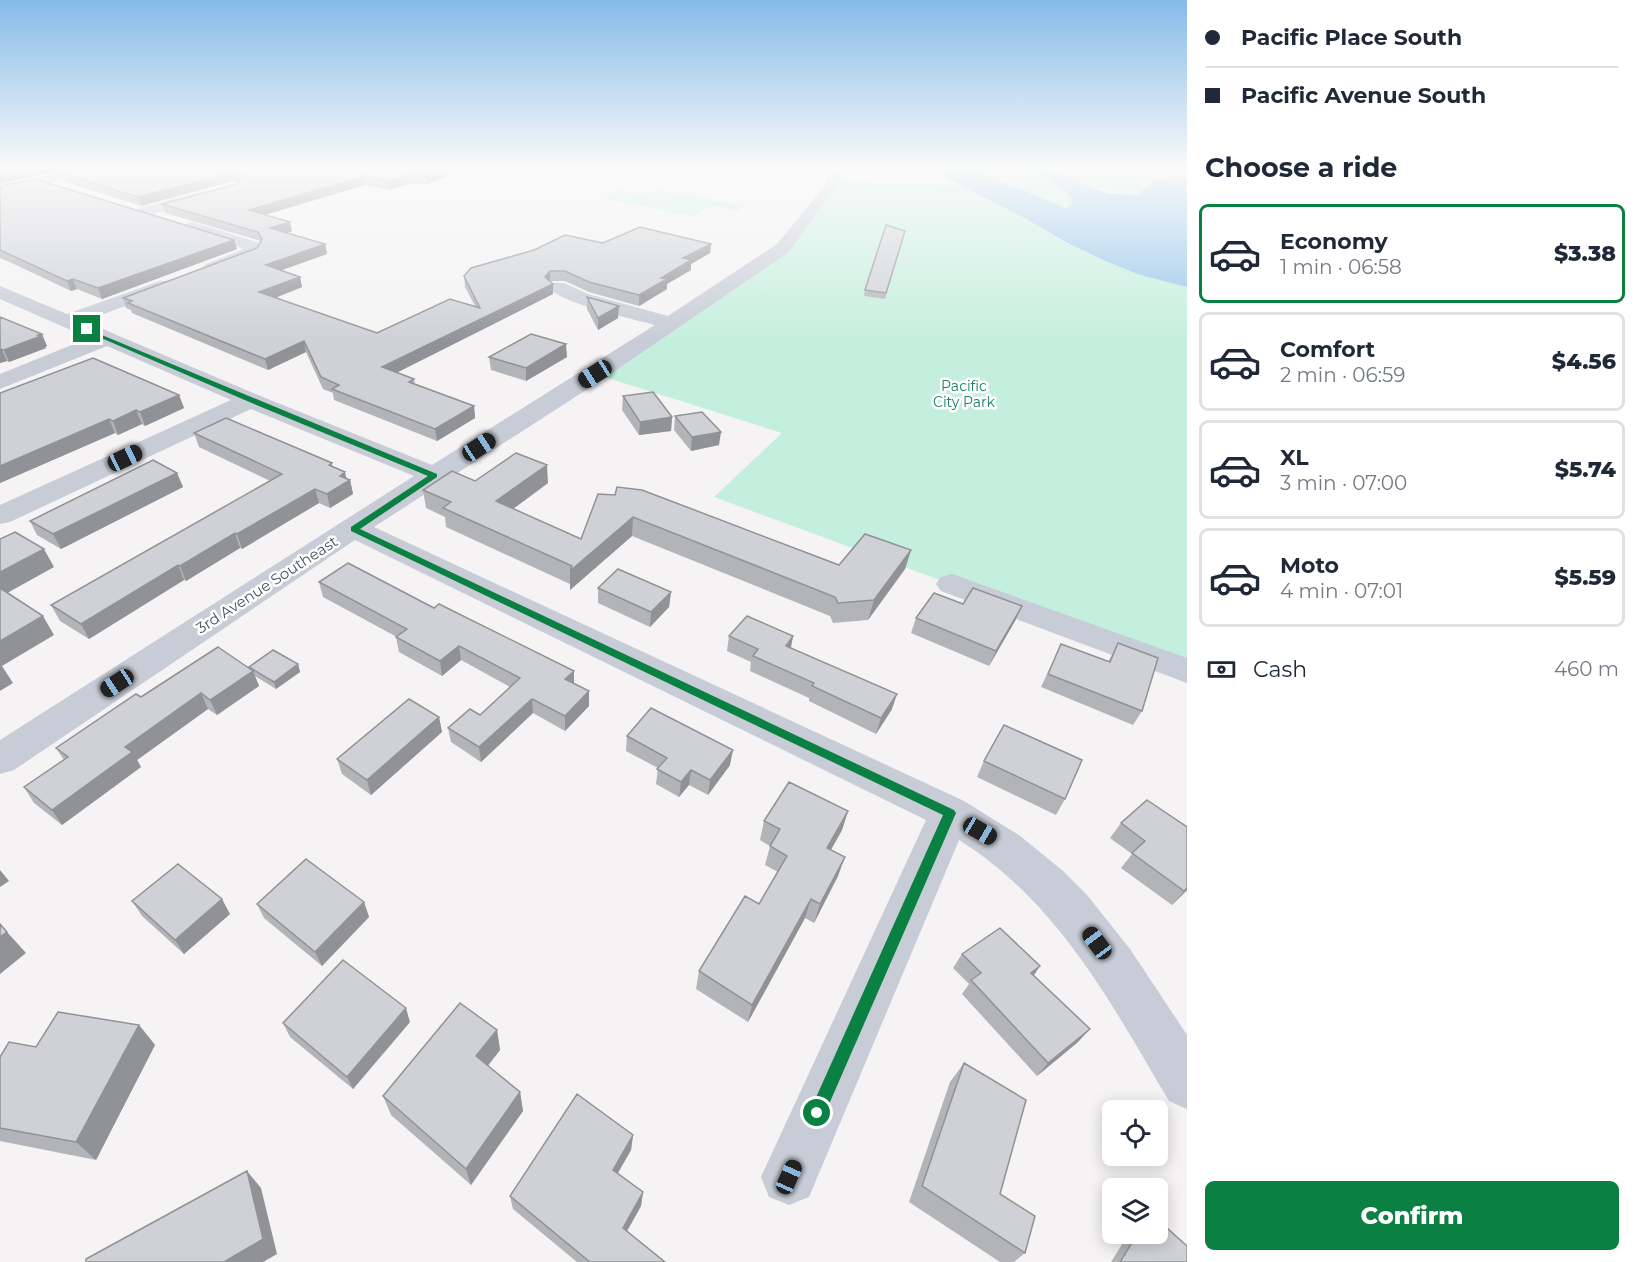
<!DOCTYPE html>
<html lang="en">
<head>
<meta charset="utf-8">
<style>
	body { margin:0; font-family:Montserrat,sans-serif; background:#f2f2f3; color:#1f2937; height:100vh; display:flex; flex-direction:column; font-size:22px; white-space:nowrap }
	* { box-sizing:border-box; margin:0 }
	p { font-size:20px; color:#747a83 }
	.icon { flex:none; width:33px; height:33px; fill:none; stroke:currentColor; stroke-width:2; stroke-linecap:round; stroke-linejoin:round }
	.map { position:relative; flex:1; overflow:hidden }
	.drawer { display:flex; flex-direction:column; background:#fff; width:450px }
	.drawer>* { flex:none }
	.banner { display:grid; align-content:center; height:132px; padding:0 18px; background:#fff }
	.controls { position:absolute; left:1102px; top:1100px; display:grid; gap:12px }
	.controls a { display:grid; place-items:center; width:66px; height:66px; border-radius:9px; background:#fff; box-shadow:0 3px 15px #0003; font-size:30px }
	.end { position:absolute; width:27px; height:27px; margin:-14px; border:8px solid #0b8043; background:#fff; box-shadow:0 0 0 3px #fff }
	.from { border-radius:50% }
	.car { position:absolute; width:18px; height:36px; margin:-18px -9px; border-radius:8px; box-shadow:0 0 4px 2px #0007; background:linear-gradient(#222 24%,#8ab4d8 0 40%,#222 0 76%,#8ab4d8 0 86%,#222 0) }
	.banner b { display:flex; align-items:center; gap:21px; height:57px; font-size:22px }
	.banner b+b { border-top:2px solid #e0e1e3 }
	.banner i { width:15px; height:15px; background:#1f2937 }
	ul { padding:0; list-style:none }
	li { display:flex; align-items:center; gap:18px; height:99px; margin:0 12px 9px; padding:0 6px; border:3px solid #e0e1e3; border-radius:9px }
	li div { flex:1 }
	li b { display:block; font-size:22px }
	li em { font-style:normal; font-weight:800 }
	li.selected { border-color:#0b8043 }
	li>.icon { width:54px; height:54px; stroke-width:1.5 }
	h2 { padding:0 18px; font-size:27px; line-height:72px }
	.pay { display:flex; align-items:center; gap:15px; height:66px; padding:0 18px; font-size:22px }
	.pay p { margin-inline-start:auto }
	.cta { display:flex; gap:12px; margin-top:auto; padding:12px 18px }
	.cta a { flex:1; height:69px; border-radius:9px; background:#0b8043; color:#fff; font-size:24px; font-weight:800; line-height:69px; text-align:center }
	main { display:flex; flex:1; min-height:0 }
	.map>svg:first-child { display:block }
	.green { fill:#c4efde }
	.water { fill:#93c5ea }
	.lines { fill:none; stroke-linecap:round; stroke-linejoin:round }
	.minor { fill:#c7ccd6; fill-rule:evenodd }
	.wall { fill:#b2b4b8 }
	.shaded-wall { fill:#919296 }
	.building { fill:#cfd1d6; stroke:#919296; stroke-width:1.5 }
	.route { fill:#0b8043 }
	.labels { text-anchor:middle; stroke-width:5; stroke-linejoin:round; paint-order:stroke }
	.far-park-label { font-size:14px; fill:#1b8164; stroke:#fff }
	.street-label { font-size:15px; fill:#4a5160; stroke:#fff }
</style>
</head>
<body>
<main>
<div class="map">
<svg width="1187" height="1262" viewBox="0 0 1187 1262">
	<rect width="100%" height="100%" fill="#f5f3f3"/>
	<path class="green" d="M 1007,167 C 1031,169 1058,180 1073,200 L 1071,205 C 1055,212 1002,182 984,174 Z
		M 1043,167 L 1187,167 L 1187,178 L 1154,180 L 1137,195 C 1103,194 1074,178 1043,167 Z
		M 834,180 L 959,185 L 1019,215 L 1069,245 L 1105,261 L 1140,275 L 1187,287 L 1187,671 L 714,497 L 782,433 L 595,374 L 784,246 Z
		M 657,189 L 746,206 L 738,211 L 713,206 L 692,216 L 603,198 L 620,190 L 644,195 Z"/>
	<path class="water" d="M 924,167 L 1007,167 L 984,174 L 1065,208 L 1071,205 L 1073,200 C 1059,181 1032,169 1009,167 L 1043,167 L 1107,193 L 1137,195 L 1154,180 L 1187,178 L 1187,287 L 1140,275 L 1105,261 L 1069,244 L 1019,215 Z"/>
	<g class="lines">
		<path class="minor" d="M 83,167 L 105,167 L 103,170 L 0,194 L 0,186 Z
			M 426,167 L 504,167 L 502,170 C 483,175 441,181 426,167 Z
			M 827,167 L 839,167 L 841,180 L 789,252 L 603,379 L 374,527 L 964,801 L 1019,835 L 1063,871 L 1087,895 L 1130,949 L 1187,1035 L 1187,1109 L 1169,1101 C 1111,1003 1058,902 959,840 L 809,1197 L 789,1205 L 769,1197 L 761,1177 L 926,820 L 355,540 L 14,770 L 0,774 L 0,740 L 414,476 L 251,409 L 10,522 L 0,524 L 0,505 L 231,400 L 107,346 L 0,389 L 0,374 L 89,338 L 0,299 L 0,286 L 67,314 L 160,281 L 172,281 L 175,285 L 172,289 L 84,321 L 258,395 L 432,465 L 655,325 C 634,319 559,303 548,287 L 550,283 L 564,283 L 588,294 L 668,316 L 777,244 L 823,188 L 827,180 Z
			M 206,191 L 211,192 L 213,195 L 211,198 L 142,217 L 134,212 L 137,209 Z
			M 192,222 L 260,243 L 262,247 L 257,257 L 218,272 L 206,272 L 203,268 L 206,264 L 244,249 L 186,230 L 184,227 L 186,224 Z
			M 952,574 L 1187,658 L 1187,683 L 941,591 L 936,584 L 941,577 Z"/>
	</g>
	<path class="wall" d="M 587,167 L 628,167 L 616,171 Z
		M 446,169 L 447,177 L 427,184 L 408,184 L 389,190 L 365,185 L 265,215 L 292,231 L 286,233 L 325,244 L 327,254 L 281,270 L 300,277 L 302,287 L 275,298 L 377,333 L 475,306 L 465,287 L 464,276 L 603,243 L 711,244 L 710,253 L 691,264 L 691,270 L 667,284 L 667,289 L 639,306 L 589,292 L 565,281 L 550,281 L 553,284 L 553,294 L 396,373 L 414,379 L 415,384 L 474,406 L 475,418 L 437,441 L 334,400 L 333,393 L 323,389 L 306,352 L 268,370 L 132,313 L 131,310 L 126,308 L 123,298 L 257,248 L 261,241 L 165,213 L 162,204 L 237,184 L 239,182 L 233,181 L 141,206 L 63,181 L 60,173 Z
		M 0,186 L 237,249 L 102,299 L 77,289 L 71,291 L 14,264 L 0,258 Z
		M 904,236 L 885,299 L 864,296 L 865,290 Z
		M 587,297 L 618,318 L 598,330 L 587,309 Z
		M 0,317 L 47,346 L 45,347 L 46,348 L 9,362 L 7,361 L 0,363 Z
		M 489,357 L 567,357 L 526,381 L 491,370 Z
		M 0,393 L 179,395 L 184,408 L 145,426 L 142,424 L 118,435 L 115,433 L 0,483 Z
		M 623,396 L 672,417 L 671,431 L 639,435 L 622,410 Z
		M 675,416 L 719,445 L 691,451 L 674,430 Z
		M 194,433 L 332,463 L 333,467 L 347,479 L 350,480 L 353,494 L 330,508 L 319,503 L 242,549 L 240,548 L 186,581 L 184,580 L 89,639 L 60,621 L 51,605 L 270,481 L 199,447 Z
		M 177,473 L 183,487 L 61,549 L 37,535 L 30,521 Z
		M 475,481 L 548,483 L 513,509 L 581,539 L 598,494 L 839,565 L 911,550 L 905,569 L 868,620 L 833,623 L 830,616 L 632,536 L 570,590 L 570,584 L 446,527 L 445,517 L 426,508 L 423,490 Z
		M 319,582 L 574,684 L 589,691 L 589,706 L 565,731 L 533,713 L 481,762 L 451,742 L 448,728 L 480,715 L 510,687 L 461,660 L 442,676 L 399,652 L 396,637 L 397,637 L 323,597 Z
		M 598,588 L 671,592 L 669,607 L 650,627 L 598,603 Z
		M 963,604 L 1022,606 L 1015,621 L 989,666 L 911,633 L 916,618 Z
		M 729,636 L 793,636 L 791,648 L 892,709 L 876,734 L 809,701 L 809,698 L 750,671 L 751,662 L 727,651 Z
		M 1118,643 L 1142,711 L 1133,725 L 1041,687 L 1061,644 L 1108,662 Z
		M 298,664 L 300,672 L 276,689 L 255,676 L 259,686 L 217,715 L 208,709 L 137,760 L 141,767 L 62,825 L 34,803 L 24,787 L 64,760 L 56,748 L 141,697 L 250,669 L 249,667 Z
		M 439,717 L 442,732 L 371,795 L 342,774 L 337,759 Z
		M 627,736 L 730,765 L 708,795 L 689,785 L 679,797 L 656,784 L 658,768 L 626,751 Z
		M 984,761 L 1065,799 L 1056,815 L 977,777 Z
		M 1147,800 L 1187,890 L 1172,905 L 1121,868 L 1132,854 L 1110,838 L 1121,823 Z
		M 848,811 L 842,830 L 831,850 L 838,876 L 814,923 L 805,918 L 748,1022 L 696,989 L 699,971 L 759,904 L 778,872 L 765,865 L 770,846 L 760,840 L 764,821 Z
		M 132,901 L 230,914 L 184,954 L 142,916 Z
		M 364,902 L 369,917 L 322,966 L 264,918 L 257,904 Z
		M 962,954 L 1040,966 L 1034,975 L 1078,1042 L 1037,1076 L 962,994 L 969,984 L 953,968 Z
		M 410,1022 L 353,1089 L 290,1037 L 283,1023 Z
		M 139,1025 L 155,1045 L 96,1160 L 0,1141 L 0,1057 L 36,1047 Z
		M 497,1030 L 500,1050 L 488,1066 L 520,1092 L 523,1111 L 471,1185 L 391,1115 L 383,1096 Z
		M 964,1063 L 1000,1194 L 1025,1253 L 1014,1262 L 1000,1262 L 909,1202 L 950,1082 Z
		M 633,1135 L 631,1150 L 618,1173 L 643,1192 L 641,1206 L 627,1231 L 665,1262 L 577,1262 L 513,1209 L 510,1196 Z
		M 1129,1233 L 1158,1233 L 1187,1262 L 1111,1262 Z"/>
	<path class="shaded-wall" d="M 37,167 L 75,167 L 0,184 L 0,175 Z
		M 616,167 L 628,167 L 616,171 Z
		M 446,169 L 447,177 L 427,184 L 426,176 Z
		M 231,173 L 233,181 L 141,206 L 138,197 Z
		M 364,176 L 365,185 L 251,219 L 249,210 Z
		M 407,176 L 408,184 L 389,190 L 387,182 Z
		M 290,222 L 292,231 L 272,238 L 270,228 Z
		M 234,240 L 237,249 L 102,299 L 98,288 Z
		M 325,244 L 327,254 L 268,275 L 266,265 Z
		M 711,244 L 710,253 L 691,264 L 691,270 L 667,284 L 667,289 L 639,306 L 639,295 L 683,258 Z
		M 550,271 L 550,281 L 546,287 L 545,277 Z
		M 300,277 L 302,287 L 262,303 L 259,292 Z
		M 73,279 L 77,289 L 71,291 L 67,281 Z
		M 553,284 L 553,294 L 384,379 L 382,367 Z
		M 619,306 L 618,318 L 598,330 L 598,318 Z
		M 42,334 L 47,346 L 45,347 L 46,348 L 9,362 L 4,350 Z
		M 304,341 L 306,352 L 268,370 L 265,359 Z
		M 566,344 L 567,357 L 526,381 L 526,368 Z
		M 1,348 L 7,361 L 0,363 L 0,349 Z
		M 179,395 L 184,408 L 145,426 L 140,412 Z
		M 474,406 L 475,418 L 437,441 L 435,429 Z
		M 136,410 L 142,424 L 118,435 L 113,421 Z
		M 672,417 L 671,431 L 639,435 L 640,422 Z
		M 109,419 L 115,433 L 0,483 L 0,466 Z
		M 721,432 L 719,445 L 691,451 L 692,437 Z
		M 547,465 L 548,483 L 498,520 L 496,501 Z
		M 345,472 L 347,481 L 350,480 L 353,494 L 330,508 L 327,494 L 340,476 Z
		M 177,473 L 183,487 L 61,549 L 53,534 Z
		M 315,489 L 319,503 L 242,549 L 237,534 Z
		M 633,517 L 632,536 L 570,590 L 570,571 Z
		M 235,533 L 240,548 L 186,581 L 180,566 Z
		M 44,549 L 54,567 L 0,597 L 0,572 Z
		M 911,550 L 905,569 L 868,620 L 874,600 Z
		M 178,565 L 184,580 L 89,639 L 81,624 Z
		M 671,592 L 669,607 L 650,627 L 651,612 Z
		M 1022,606 L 1015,621 L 989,666 L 996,651 Z
		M 43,616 L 54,635 L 2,666 L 13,683 L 0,691 L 0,641 Z
		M 793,636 L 790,651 L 786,646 Z
		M 459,646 L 461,660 L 442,676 L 440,661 Z
		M 298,664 L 300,672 L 276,689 L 274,682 Z
		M 253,671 L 259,686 L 217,715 L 210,700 Z
		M 574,671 L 574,686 L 565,679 Z
		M 589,691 L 589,706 L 565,731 L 565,716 Z
		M 201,693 L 208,709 L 137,760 L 141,767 L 62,825 L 52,810 L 125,747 Z
		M 897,694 L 892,709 L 876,734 L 881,718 Z
		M 532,699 L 533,713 L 481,762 L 479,747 Z
		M 439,717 L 442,732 L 371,795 L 367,780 Z
		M 733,750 L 730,765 L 708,795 L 710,780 Z
		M 691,770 L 689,785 L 679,797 L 681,782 Z
		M 848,811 L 842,830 L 821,867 L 827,848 Z
		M 845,857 L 838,876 L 814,923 L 820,904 Z
		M 0,870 L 9,881 L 0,887 Z
		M 1187,888 L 1187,890 L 1172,905 Z
		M 222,899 L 230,914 L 184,954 L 175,940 Z
		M 811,899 L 805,918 L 748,1022 L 752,1005 Z
		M 364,902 L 369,917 L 322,966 L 315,952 Z
		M 7,932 L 26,953 L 0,974 L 0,937 Z
		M 1040,966 L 1030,980 L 1031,973 Z
		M 406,1008 L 410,1022 L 353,1089 L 347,1077 Z
		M 139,1025 L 155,1045 L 96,1160 L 76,1142 Z
		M 1090,1029 L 1078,1042 L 1037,1076 L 1048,1063 Z
		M 497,1030 L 500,1050 L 480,1075 L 476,1056 Z
		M 520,1092 L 523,1111 L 471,1185 L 466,1169 Z
		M 633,1135 L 631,1150 L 612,1183 L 613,1170 Z
		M 247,1171 L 261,1188 L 277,1254 L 263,1262 L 224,1262 Z
		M 643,1192 L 641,1206 L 622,1240 L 623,1228 Z"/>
	<path class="building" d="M 0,167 L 37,167 L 0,175 Z
		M 90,167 L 437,167 L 446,169 L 426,176 L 407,176 L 387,182 L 364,176 L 249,210 L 290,222 L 270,228 L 325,244 L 266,265 L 300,277 L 259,292 L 377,333 L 450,299 L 480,308 L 464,276 L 471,268 L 534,250 L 565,235 L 603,243 L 640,227 L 711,244 L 683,258 L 691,260 L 661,278 L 667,279 L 639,295 L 589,282 L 565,271 L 550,271 L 545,277 L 553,284 L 382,367 L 414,379 L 409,382 L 474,406 L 435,429 L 332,389 L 339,385 L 321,377 L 304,341 L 265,359 L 128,303 L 132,301 L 123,298 L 257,248 L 262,239 L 258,232 L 162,204 L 237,184 L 241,177 L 237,174 L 231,173 L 138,197 L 60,173 Z
		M 35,179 L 234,240 L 98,288 L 73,279 L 67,281 L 0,250 L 0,186 Z
		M 886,225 L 905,231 L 886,293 L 865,290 Z
		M 587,297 L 619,306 L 598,318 Z
		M 0,317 L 42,334 L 38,335 L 41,336 L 4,350 L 0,349 Z
		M 531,334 L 566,344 L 526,368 L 489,357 Z
		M 93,358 L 179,395 L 140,412 L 136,410 L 113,421 L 109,419 L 0,466 L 0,393 Z
		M 653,392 L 672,417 L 640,422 L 623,396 Z
		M 702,412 L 721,432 L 692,437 L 675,416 Z
		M 226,418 L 332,463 L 329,465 L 345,472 L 340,476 L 350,480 L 327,494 L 315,489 L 237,534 L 235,533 L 180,566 L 178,565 L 81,624 L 51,605 L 282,474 L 194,433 Z
		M 516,453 L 547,465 L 496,501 L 581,539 L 598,494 L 615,495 L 617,487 L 642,490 L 839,565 L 865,534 L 911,550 L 874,600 L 838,603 L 835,597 L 633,517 L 570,571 L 572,566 L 443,508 L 451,502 L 423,490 L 452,471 L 475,481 Z
		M 153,460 L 177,473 L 53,534 L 30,521 Z
		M 15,532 L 44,549 L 0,572 L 0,539 Z
		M 348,563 L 434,608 L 439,604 L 574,671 L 565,679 L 589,691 L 565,716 L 532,699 L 479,747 L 448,728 L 470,709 L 480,715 L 520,678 L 459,646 L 440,661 L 396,637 L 407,629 L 319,582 Z
		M 618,569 L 671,592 L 651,612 L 598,588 Z
		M 0,588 L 43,616 L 0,641 Z
		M 973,588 L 1022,606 L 996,651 L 916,618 L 934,593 L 963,604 Z
		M 747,616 L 793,636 L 786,646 L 897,694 L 881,718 L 812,686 L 814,683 L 753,656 L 758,649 L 729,636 Z
		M 1118,643 L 1158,658 L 1142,711 L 1048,674 L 1061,644 L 1110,662 Z
		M 218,647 L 253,671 L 210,700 L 201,693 L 125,747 L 132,752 L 52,810 L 24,787 L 68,757 L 56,748 L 136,694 L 141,697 Z
		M 273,650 L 298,664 L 274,682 L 249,667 Z
		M 409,699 L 439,717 L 367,780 L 337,759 Z
		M 651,708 L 733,750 L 710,780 L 691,770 L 681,782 L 657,769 L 667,758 L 627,736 Z
		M 1004,725 L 1082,760 L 1065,799 L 984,761 Z
		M 789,782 L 848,811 L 827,848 L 845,857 L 820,904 L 811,899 L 752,1005 L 699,971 L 745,896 L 759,904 L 787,856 L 770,846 L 780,829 L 764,821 Z
		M 1147,800 L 1187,827 L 1187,888 L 1184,891 L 1132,853 L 1145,841 L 1121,823 Z
		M 306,859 L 364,902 L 315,952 L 257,904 Z
		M 178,864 L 222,899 L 175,940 L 132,901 Z
		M 0,924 L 7,932 L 0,937 Z
		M 1000,928 L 1040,966 L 1031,973 L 1090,1029 L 1048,1063 L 971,980 L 981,973 L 962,954 Z
		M 343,960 L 406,1008 L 347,1077 L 283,1023 Z
		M 460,1003 L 497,1030 L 476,1056 L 520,1092 L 466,1169 L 383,1096 Z
		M 58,1012 L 139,1025 L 76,1142 L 0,1128 L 0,1057 L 9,1042 L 36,1047 Z
		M 964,1063 L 1026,1100 L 1000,1194 L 1035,1216 L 1025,1253 L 922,1186 Z
		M 577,1094 L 633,1135 L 613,1170 L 643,1192 L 623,1228 L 665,1262 L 590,1262 L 510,1196 Z
		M 247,1171 L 263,1239 L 224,1262 L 86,1262 L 86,1259 Z
		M 1158,1220 L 1187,1246 L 1187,1262 L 1120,1262 L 1138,1233 L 1158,1233 Z"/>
	<linearGradient id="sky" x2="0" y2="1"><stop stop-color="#86bbe9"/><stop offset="0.49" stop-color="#fafafa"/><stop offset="1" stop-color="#fafafa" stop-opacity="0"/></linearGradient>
	<rect width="1187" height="343" fill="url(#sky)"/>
	<path class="route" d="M 85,328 L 437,474 L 437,477 L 360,529 L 954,810 L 956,813 L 823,1118 L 817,1121 L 811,1118 L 809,1113 L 943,815 L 351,531 L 351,527 L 428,476 L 247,401 L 85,331 Z"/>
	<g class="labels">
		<g class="far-park-label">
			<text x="964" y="391">Pacific<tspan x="964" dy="16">City Park</tspan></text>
		</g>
		<g class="street-label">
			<text transform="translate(267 585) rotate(-33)" y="5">3rd Avenue Southeast</text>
		</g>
	</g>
</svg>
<div class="controls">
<a><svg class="icon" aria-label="locate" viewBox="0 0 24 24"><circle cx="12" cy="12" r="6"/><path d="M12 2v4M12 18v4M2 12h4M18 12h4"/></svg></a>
<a><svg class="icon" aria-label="layers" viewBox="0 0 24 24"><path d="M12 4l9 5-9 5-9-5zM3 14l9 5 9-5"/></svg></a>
</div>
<i class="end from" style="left:817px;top:1113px"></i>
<i class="end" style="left:87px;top:329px"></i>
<i class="car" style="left:595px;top:374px;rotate:238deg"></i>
<i class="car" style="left:479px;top:447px;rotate:57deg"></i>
<i class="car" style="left:125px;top:458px;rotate:65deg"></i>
<i class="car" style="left:117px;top:683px;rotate:237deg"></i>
<i class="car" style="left:980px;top:831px;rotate:120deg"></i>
<i class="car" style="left:1097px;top:943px;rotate:323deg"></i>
<i class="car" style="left:789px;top:1177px;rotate:24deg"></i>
</div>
<section class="drawer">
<div class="banner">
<b><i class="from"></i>Pacific Place South</b>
<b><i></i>Pacific Avenue South</b>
</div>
<h2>Choose a ride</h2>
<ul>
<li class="selected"><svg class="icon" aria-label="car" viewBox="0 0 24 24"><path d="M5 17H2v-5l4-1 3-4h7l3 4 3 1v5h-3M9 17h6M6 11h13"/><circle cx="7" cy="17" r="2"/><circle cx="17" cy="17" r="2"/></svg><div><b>Economy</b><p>1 min · 06:58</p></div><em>$3.38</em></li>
<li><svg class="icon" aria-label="car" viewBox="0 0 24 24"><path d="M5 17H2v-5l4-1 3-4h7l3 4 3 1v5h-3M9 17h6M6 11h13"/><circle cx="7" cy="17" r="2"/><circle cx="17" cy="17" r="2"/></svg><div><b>Comfort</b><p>2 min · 06:59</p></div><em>$4.56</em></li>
<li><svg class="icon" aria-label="car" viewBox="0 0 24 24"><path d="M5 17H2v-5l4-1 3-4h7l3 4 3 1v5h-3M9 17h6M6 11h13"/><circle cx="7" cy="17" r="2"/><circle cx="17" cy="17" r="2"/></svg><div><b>XL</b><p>3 min · 07:00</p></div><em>$5.74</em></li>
<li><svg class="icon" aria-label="car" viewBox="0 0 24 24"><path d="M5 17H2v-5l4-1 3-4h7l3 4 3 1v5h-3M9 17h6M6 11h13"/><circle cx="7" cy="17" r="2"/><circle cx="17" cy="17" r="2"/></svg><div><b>Moto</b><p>4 min · 07:01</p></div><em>$5.59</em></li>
</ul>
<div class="pay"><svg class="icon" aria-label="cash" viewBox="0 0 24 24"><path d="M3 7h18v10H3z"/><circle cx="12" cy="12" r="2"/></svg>Cash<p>460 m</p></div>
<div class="cta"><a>Confirm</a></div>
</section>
</main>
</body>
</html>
